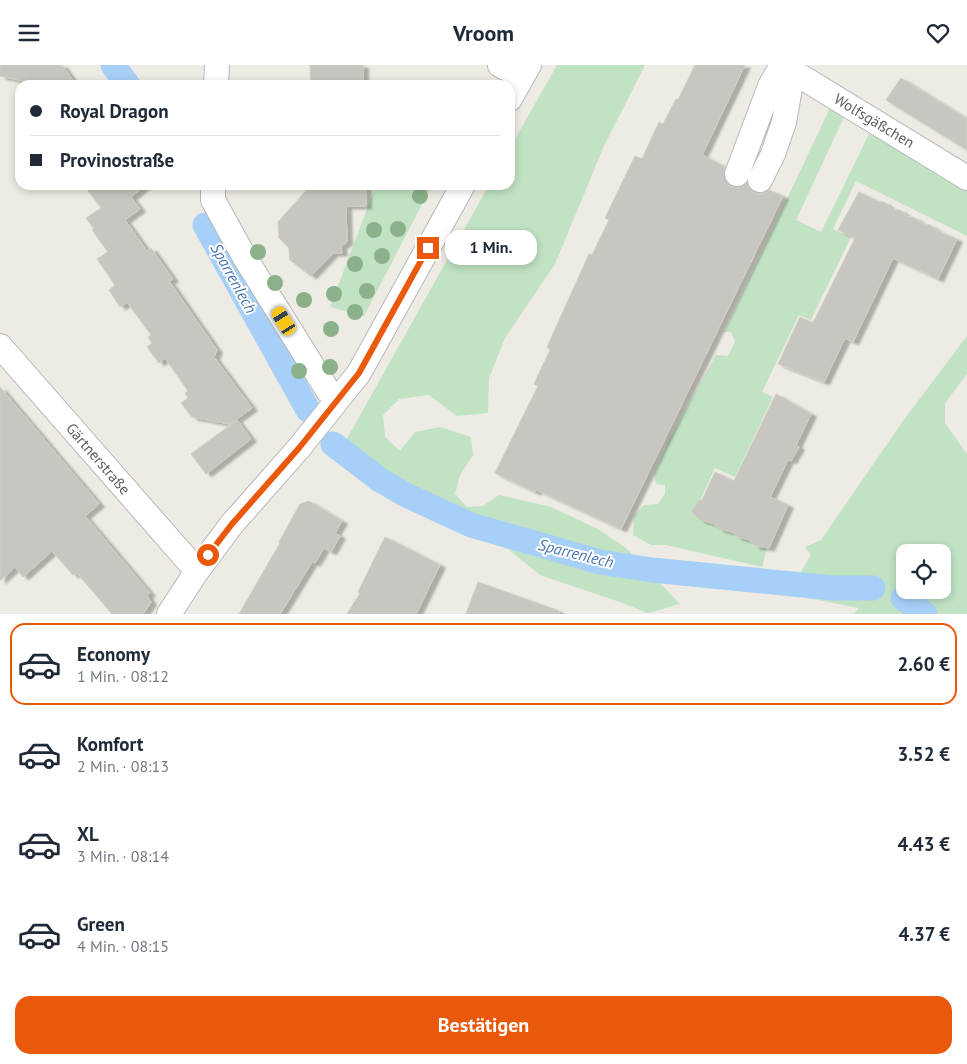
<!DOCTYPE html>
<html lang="de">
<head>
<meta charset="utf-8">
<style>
	body { margin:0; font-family:"PT Sans",sans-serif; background:#f2f2f3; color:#1f2937; height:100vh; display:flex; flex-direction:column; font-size:19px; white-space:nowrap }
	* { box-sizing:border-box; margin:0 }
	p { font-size:16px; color:#747a83 }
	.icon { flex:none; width:28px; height:28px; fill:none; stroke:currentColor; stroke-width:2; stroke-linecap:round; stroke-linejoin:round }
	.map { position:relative; height:549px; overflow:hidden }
	.drawer { display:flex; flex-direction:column; background:#fff; flex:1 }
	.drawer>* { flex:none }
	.banner { position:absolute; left:15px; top:15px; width:500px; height:110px; border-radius:15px; box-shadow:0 2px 8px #0003; display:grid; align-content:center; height:110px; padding:0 15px; background:#fff }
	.tools { position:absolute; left:896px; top:479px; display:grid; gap:10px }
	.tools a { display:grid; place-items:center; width:55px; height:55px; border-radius:10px; background:#fff; box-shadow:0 2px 8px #0003; font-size:25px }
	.end { position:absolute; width:22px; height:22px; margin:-11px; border:6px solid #ea580c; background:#fff; box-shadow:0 0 0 2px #fff }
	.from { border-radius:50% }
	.bubble { position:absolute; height:35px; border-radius:15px; background:#fff; box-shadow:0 2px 8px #0003; font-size:16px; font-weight:800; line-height:35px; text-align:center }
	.car { position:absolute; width:15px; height:30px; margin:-15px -8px; border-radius:6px; box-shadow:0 0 4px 1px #0007; background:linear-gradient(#f5c518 24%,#345 0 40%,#f5c518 0 76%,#345 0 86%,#f5c518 0) }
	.banner b { display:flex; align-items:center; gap:18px; height:48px; font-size:19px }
	.banner b+b { border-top:1px solid #e0e1e3 }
	.banner i { width:12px; height:12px; background:#1f2937 }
	ul { padding:9px 0 0; list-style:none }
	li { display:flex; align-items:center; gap:15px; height:82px; margin:0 10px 8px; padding:0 5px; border:2px solid transparent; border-radius:15px }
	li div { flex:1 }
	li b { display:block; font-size:19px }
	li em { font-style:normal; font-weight:800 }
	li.selected { border-color:#ea580c }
	li>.icon { width:45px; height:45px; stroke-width:1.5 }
	.button { display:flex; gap:10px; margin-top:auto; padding:10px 15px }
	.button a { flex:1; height:58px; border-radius:15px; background:#ea580c; color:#fff; font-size:20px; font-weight:800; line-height:58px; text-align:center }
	header { display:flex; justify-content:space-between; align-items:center; height:65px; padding:0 15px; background:#fff; font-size:22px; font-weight:800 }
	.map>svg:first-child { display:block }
	.green { fill:#c1e2c3; fill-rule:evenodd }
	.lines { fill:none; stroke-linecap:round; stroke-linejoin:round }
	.canal { stroke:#a7d0f8; stroke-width:25 }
	.building { fill:#c8c6c0; stroke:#d1cdc2; filter:url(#shadow) }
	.minor-casing { stroke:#b5b8bc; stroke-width:26 }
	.minor { stroke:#fff; stroke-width:24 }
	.tree { fill:#8bb18b }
	.route { stroke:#ea580c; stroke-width:6 }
	.labels { text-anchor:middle; stroke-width:4; stroke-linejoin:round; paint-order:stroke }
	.street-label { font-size:15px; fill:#5b5e62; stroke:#fff }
	.water-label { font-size:16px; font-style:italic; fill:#4976b2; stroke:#fff }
</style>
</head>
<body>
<header><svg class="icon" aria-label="menu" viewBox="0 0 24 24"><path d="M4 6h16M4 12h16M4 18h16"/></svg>Vroom<svg class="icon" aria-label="heart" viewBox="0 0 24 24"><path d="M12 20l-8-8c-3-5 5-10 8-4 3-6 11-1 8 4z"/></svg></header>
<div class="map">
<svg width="967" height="549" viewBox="0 0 967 549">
	<defs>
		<filter id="shadow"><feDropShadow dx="5.5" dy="3" stdDeviation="1" flood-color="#0004"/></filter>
	</defs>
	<rect width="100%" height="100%" fill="#edebe3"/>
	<path class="green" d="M 557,0 L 645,0 L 604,81 L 555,199 L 505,273 L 489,313 L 488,348 L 457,351 L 429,330 L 399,334 L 383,350 L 385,372 L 400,386 L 415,367 L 440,362 L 471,372 L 473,390 L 460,410 L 455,429 L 467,442 L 483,441 L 499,430 L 551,442 L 598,464 L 626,483 L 680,539 L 648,548 L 617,536 L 540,510 L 497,475 L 369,407 L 344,379 L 489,120 L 510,120 L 510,83 Z
		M 830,43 L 845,50 L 796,155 L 821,167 L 872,63 L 967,120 L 967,171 L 856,116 L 833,164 L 851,172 L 811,255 L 799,250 L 762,327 L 773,332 L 735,412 L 715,403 L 694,448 L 767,483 L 762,502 L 666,480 L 651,480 L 633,470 L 634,451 L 644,440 L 658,439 L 665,429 L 665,420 L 656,419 L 654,409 L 668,377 L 716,290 L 728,291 L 735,277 L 731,267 L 724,267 Z
		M 376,120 L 432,120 L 364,251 L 330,242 Z
		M 967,271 L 967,309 L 945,338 L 945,358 L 967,389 L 967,549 L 854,549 L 859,543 L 788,529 L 811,490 L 805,482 L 821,475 L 903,356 ZM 905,488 L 942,488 L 942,525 L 905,525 Z"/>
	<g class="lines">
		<path class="canal" d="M 113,0 L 128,20
			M 205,160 L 308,345
			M 333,379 L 380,415 L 406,430 L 471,460 L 600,497 L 652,505 L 833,523 L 873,523
			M 903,533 L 925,549"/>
	</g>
	<path class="building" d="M 0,0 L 62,0 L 76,20 L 31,20 L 29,17 L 0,11 Z
		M 310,0 L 363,0 L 363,20 L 311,20 Z
		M 695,0 L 745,0 L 702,90 L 725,102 L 724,112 L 727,118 L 732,122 L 740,122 L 747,118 L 749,123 L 754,127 L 761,129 L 769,125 L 783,131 L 621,464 L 537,425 L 535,427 L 495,408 L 538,321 L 534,319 L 550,285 L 547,282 L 589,189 L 592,190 L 609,155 L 605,153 L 635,91 L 642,94 L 659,57 L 663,59 L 676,34 L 678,35 Z
		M 901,13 L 967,54 L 967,85 L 886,35 Z
		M 84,120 L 146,120 L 131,132 L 140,144 L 125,155 L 147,186 L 151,183 L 173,214 L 169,216 L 217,285 L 214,292 L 252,343 L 230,359 L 192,352 L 181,338 L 188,333 L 185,328 L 188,326 L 165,293 L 159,298 L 147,282 L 152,278 L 148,272 L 151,270 L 127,237 L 120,242 L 109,225 L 115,220 L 97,194 L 108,187 L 92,165 L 94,164 L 86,153 L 101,143 Z
		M 311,120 L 366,120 L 366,141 L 346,141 L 347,177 L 341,181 L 342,188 L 333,188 L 311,211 L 290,195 L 289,183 L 279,173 L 278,157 Z
		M 859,127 L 879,137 L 884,137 L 893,145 L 900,145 L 908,152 L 915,153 L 923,159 L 930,160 L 940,167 L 957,174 L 938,214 L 893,193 L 853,277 L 845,273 L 824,317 L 778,299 L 800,252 L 813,258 L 855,173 L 838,165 Z
		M 0,322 L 99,439 L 85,451 L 150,528 L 147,531 L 151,537 L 143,549 L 112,549 L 77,508 L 73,510 L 52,486 L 23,512 L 15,502 L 0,516 Z
		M 776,329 L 811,349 L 796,380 L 799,382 L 791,396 L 788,395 L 770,432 L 788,440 L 769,483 L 755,481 L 750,475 L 737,472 L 732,467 L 719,464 L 715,459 L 700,455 L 692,447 L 699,435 L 702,435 L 715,407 L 734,416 Z
		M 237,355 L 251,374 L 206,409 L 191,389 Z
		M 309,436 L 342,456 L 335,468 L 340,471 L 331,487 L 324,483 L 315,498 L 312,497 L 280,549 L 239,549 L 280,478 L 279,477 L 300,439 Z
		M 385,472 L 440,500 L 416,549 L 347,549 L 360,528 L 358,527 Z
		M 478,517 L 559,546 L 559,549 L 466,549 Z"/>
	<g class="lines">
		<g class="minor-casing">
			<path id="minor" d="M 500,0 L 522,12
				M 782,0 L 967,113
				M 216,20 L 217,0
				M 510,34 L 529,0
				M 737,109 L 770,21 L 782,0
				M 760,115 L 773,89 L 784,57 L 793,6
				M 213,120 L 213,135 L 245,193 L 328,326 L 337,335
				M 0,281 L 197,506
				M 169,549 L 197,506 L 232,459 L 299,383 L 359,308 L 463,120"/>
		</g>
		<use href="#minor" class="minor"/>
	</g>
	<g class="tree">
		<circle cx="420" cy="131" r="8"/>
		<circle cx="398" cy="164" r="8"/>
		<circle cx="374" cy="165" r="8"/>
		<circle cx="258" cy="187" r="8"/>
		<circle cx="382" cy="191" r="8"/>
		<circle cx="355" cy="199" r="8"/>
		<circle cx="275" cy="218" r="8"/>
		<circle cx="367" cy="226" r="8"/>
		<circle cx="334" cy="229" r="8"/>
		<circle cx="304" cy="235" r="8"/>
		<circle cx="355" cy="247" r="8"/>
		<circle cx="331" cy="264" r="8"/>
		<circle cx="330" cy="302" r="8"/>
		<circle cx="299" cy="306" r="8"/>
	</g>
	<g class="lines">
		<path class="route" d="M 208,490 L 232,459 L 299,383 L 359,308 L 428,183"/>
	</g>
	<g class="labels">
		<g class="street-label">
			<text transform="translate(874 56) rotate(31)" y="5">Wolfsgäßchen</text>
			<text transform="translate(98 394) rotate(49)" y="5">Gärtnerstraße</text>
		</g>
		<g class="water-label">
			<text transform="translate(234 213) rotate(61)" y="6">Sparrenlech</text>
			<text transform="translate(576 488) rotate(14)" y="6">Sparrenlech</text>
		</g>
	</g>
</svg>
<div class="tools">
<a><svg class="icon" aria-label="locate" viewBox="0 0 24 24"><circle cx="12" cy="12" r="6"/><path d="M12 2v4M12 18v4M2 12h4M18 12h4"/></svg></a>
</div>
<i class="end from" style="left:208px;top:490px"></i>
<i class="end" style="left:428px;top:183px"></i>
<div class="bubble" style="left:445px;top:165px;width:92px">1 Min.</div>
<i class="car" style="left:284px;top:256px;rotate:328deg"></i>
<div class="banner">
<b><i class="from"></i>Royal Dragon</b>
<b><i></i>Provinostraße</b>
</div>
</div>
<section class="drawer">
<ul>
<li class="selected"><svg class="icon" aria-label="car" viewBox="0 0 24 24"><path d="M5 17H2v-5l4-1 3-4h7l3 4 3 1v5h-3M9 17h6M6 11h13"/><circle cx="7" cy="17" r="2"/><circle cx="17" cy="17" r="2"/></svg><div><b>Economy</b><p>1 Min. · 08:12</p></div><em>2.60 €</em></li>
<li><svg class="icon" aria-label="car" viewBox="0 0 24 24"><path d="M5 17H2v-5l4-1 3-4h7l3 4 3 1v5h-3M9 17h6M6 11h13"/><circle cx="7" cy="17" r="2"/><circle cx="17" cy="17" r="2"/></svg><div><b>Komfort</b><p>2 Min. · 08:13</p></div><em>3.52 €</em></li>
<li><svg class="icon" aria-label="car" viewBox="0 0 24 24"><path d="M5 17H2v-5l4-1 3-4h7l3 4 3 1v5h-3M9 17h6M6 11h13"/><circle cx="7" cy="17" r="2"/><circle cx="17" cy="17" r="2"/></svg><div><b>XL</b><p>3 Min. · 08:14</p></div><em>4.43 €</em></li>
<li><svg class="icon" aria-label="car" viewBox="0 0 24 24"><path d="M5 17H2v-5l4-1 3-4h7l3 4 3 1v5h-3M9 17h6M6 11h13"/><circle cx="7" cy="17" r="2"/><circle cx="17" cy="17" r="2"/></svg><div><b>Green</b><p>4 Min. · 08:15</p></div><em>4.37 €</em></li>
</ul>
<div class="button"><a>Bestätigen</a></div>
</section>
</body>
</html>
